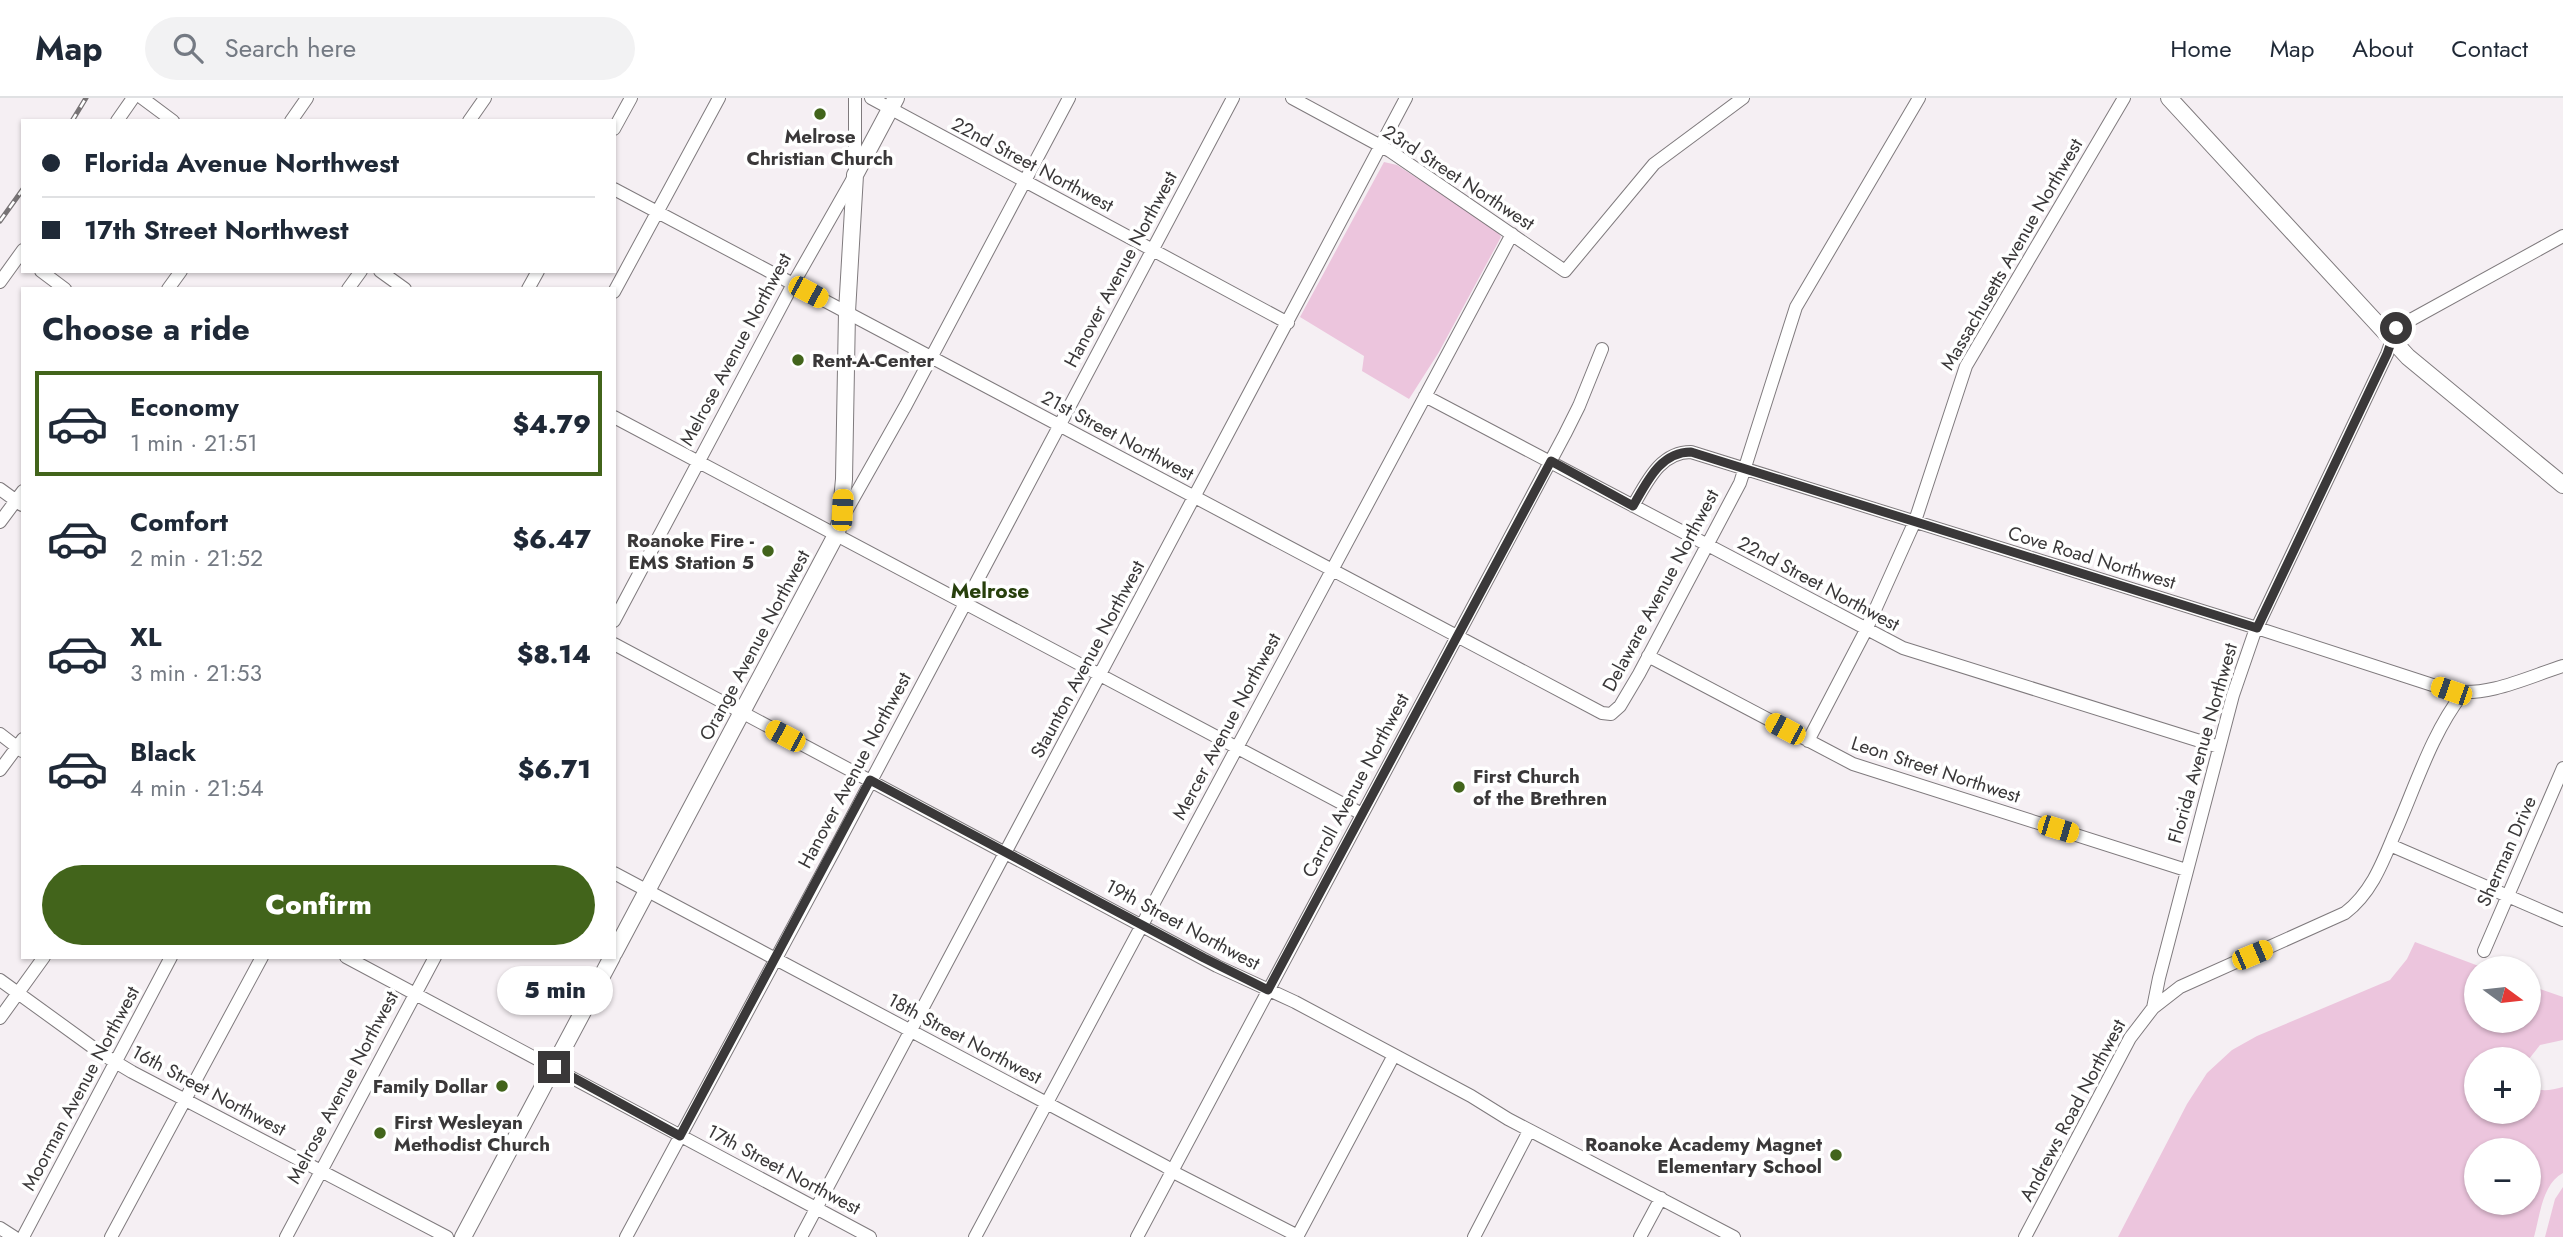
<!DOCTYPE html>
<html lang="en">
<head>
<meta charset="utf-8">
<style>
	body { margin:0; font-family:Jost,sans-serif; background:#f2f2f3; color:#1f2937; height:100vh; display:flex; flex-direction:column; font-size:26px; white-space:nowrap }
	* { box-sizing:border-box; margin:0 }
	p { font-size:23px; color:#747a83 }
	.icon { flex:none; width:38px; height:38px; fill:none; stroke:currentColor; stroke-width:2; stroke-linecap:round; stroke-linejoin:round }
	.map { position:relative; flex:1; overflow:hidden }
	.details { position:absolute; left:21px; top:189px; width:595px; height:672px; display:flex; flex-direction:column; background:#fff; border-radius:0px; box-shadow:0 2px 5px #0004 }
	.details>* { flex:none }
	.banner { position:absolute; left:21px; top:21px; width:595px; height:154px; border-radius:0px; box-shadow:0 2px 5px #0004; display:grid; align-content:center; height:154px; padding:0 21px; background:#fff }
	.needle { width:46px; rotate:105deg }
	.fabs { position:absolute; left:2464px; top:858px; display:grid; gap:14px }
	.fabs a { display:grid; place-items:center; width:77px; height:77px; border-radius:50%; background:#fff; box-shadow:0 2px 5px #0004; font-size:35px }
	.end { position:absolute; width:32px; height:32px; margin:-16px; border:9px solid #3a3839; background:#fff; box-shadow:0 0 0 4px #fff }
	.from { border-radius:50% }
	.bubble { position:absolute; height:49px; border-radius:24px; background:#fff; box-shadow:0 2px 5px #0004; font-size:23px; font-weight:800; line-height:49px; text-align:center }
	.car { position:absolute; width:21px; height:42px; margin:-21px -10px; border-radius:9px; box-shadow:0 0 5px 2px #0007; background:linear-gradient(#f5c518 24%,#345 0 40%,#f5c518 0 76%,#345 0 86%,#f5c518 0) }
	.banner b { display:flex; align-items:center; gap:24px; height:66px; font-size:26px }
	.banner b+b { border-top:2px solid #e0e1e3 }
	.banner i { width:18px; height:18px; background:#1f2937 }
	ul { padding:0; list-style:none }
	li { display:flex; align-items:center; gap:21px; height:105px; margin:0 14px 10px; padding:0 7px; border:4px solid transparent; border-radius:0px }
	li div { flex:1 }
	li b { display:block; font-size:26px }
	li em { font-style:normal; font-weight:800 }
	li.on { border-color:#42641b }
	li>.icon { width:63px; height:63px; stroke-width:1.5 }
	h2 { padding:0 21px; font-size:32px; line-height:84px }
	.primary-button { display:flex; gap:14px; margin-top:auto; padding:14px 21px }
	.primary-button a { flex:1; height:80px; border-radius:42px; background:#42641b; color:#fff; font-size:28px; font-weight:800; line-height:80px; text-align:center }
	header { display:flex; align-items:center; gap:42px; box-sizing:border-box; height:98px; padding:0 35px; background:#fff; border-bottom:2px solid #e0e1e3 }
	header strong { font-size:33px }
	nav { display:flex; gap:38px; margin-inline-start:auto; font-size:24px }
	.search { width:490px; height:63px; background:#f2f2f3; display:flex; align-items:center; gap:18px; box-sizing:border-box; padding:0 24px; border-radius:38px; color:#747a83; font-size:26px }
	.map>svg:first-child { display:block }
	.green { fill:#ecc5dd; fill-rule:evenodd }
	.lines { fill:none; stroke-linecap:round; stroke-linejoin:round }
	.minor-casing { stroke:#7f7a7d; stroke-width:14 }
	.major-casing { stroke:#7f7a7d; stroke-width:18 }
	.minor { stroke:#fff; stroke-width:12 }
	.major { stroke:#fff; stroke-width:16 }
	.rail-casing { stroke:#777375; stroke-width:5 }
	.rail { stroke:#fff; stroke-width:2.5; stroke-dasharray:8; stroke-linecap:butt }
	.route { stroke:#3a3839; stroke-width:9 }
	.poi-dot { fill:#42641b; stroke:#fff; stroke-width:2.5 }
	.labels { text-anchor:middle; stroke-width:7; stroke-linejoin:round; paint-order:stroke }
	.poi-label { font-size:19px; font-weight:bold; fill:#3a3839; stroke:#fff; text-anchor:start }
	.street-label { font-size:19px; fill:#3a3839; stroke:#fff }
	.neighbourhood-label { font-size:21px; font-weight:bold; fill:#273f0c; stroke:#fff }
</style>
</head>
<body>
<header>
<strong>Map</strong>
<div class="search"><svg class="icon" aria-label="search" viewBox="0 0 24 24"><circle cx="10" cy="10" r="6"/><path d="M15 15l6 6"/></svg>Search here</div>
<nav><a>Home</a><a>Map</a><a>About</a><a>Contact</a></nav>
</header>
<div class="map">
<svg width="2563" height="1139" viewBox="0 0 2563 1139">
	<rect width="100%" height="100%" fill="#f5eff3"/>
	<path class="green" d="M 1384,64 L 1397,67 L 1496,131 L 1501,139 L 1439,254 L 1409,301 L 1362,273 L 1364,258 L 1300,219 Z
		M 2415,844 L 2484,870 L 2476,870 L 2476,922 L 2529,922 L 2529,887 L 2563,899 L 2563,942 L 2540,947 L 2529,961 L 2476,961 L 2476,1013 L 2529,1013 L 2529,985 C 2538,996 2550,992 2563,989 L 2563,1075 C 2542,1086 2540,1118 2534,1139 L 2118,1139 L 2187,1006 L 2207,975 L 2232,952 L 2257,938 L 2390,882 L 2407,861 ZM 2476,1052 L 2529,1052 L 2529,1104 L 2476,1104 Z
		M 2563,1089 L 2563,1139 L 2545,1139 L 2555,1101 Z"/>
	<g class="lines">
		<g class="minor-casing">
			<path id="minor" d="M 142,0 L 173,23
				M 871,0 L 1288,225
				M 1292,0 L 1390,53 L 1565,173 L 1654,66 L 1743,0
				M 117,23 L 133,0
				M 291,23 L 307,0
				M 469,23 L 485,0
				M 614,31 L 631,0
				M 614,91 L 1602,615 L 1611,616 L 1620,608 L 1639,576 L 1740,385 L 1796,209 L 1919,0
				M 41,173 L 65,191
				M 380,173 L 405,191
				M 0,184 L 23,152
				M 168,191 L 181,173
				M 348,191 L 361,173
				M 528,191 L 538,173
				M 614,194 L 719,0
				M 1425,298 L 1903,550 L 2219,649
				M 614,319 L 1362,716
				M 0,391 L 22,407
				M 1633,408 C 1647,384 1660,354 1691,354 L 2257,530 L 2451,593 C 2489,599 2528,579 2563,568
				M 0,424 L 23,393
				M 840,424 L 906,307 L 1069,0
				M 614,523 L 793,186 L 855,77 L 855,0
				M 614,546 L 1217,868 L 1295,904 L 1471,998 L 1508,1021 L 1734,1139
				M 1648,558 L 1853,666 L 2186,772
				M 0,636 L 22,653
				M 1808,643 L 1866,532 L 1915,423 L 1966,268 L 2124,0
				M 0,672 L 23,641
				M 2390,747 L 2563,822
				M 614,775 L 1165,1068 L 1177,1076 L 1298,1138
				M 2484,853 L 2563,670
				M 346,859 L 870,1139
				M 0,882 L 102,956 L 132,974 L 447,1139
				M 2153,910 L 2159,880 L 2233,597 L 2254,536 L 2387,256 L 2396,230 L 2563,138
				M 0,920 L 44,859
				M 0,1130 L 14,1139
				M 23,1139 L 171,859
				M 111,1139 L 262,859
				M 286,1139 L 435,859
				M 626,1139 L 835,751 L 1233,0
				M 801,1139 L 1406,0
				M 975,1139 L 1512,136
				M 1137,1139 L 1565,336 L 1579,308 L 1602,251
				M 1297,1139 L 1394,957
				M 1474,1139 L 1529,1033
				M 1640,1139 L 1661,1100
				M 2025,1139 L 2130,940 L 2153,910 L 2180,889 L 2345,815 C 2371,795 2382,766 2394,737 C 2415,690 2431,636 2463,595"/>
		</g>
		<g class="major-casing">
			<path id="major" d="M 2169,0 L 2408,259 L 2563,387
				M 614,855 L 836,437 L 840,424 L 844,381 L 847,214 L 855,77 L 896,0
				M 463,1139 L 612,859"/>
		</g>
		<use href="#minor" class="minor"/>
		<use href="#major" class="major"/>
		<g class="rail-casing">
			<path id="rail" d="M 72,23 L 86,0
				M 0,123 L 23,91"/>
		</g>
		<use href="#rail" class="rail"/>
	</g>
	<g class="lines">
		<path class="route" d="M 554,969 L 680,1038 L 870,682 L 1204,860 L 1268,892 L 1551,363 L 1633,408 C 1647,384 1660,354 1691,354 L 2257,530 L 2387,256 L 2396,230"/>
	</g>
	<g class="poi-dot">
		<circle cx="820" cy="16" r="7"/>
		<circle cx="798" cy="262" r="7"/>
		<circle cx="768" cy="453" r="7"/>
		<circle cx="1459" cy="689" r="7"/>
		<circle cx="502" cy="988" r="7"/>
		<circle cx="380" cy="1035" r="7"/>
		<circle cx="1836" cy="1057" r="7"/>
	</g>
	<g class="labels">
		<g class="poi-label">
			<text x="820" y="45" text-anchor="middle">Melrose<tspan x="820" dy="22">Christian Church</tspan></text>
			<text x="812" y="269">Rent-A-Center</text>
			<text x="754" y="449" text-anchor="end">Roanoke Fire -<tspan x="754" dy="22">EMS Station 5</tspan></text>
			<text x="1473" y="685">First Church<tspan x="1473" dy="22">of the Brethren</tspan></text>
			<text x="488" y="995" text-anchor="end">Family Dollar</text>
			<text x="394" y="1031">First Wesleyan<tspan x="394" dy="22">Methodist Church</tspan></text>
			<text x="1822" y="1053" text-anchor="end">Roanoke Academy Magnet<tspan x="1822" dy="22">Elementary School</tspan></text>
		</g>
		<g class="street-label">
			<text transform="translate(1033 66) rotate(28)" y="7">22nd Street Northwest</text>
			<text transform="translate(1459 79) rotate(33)" y="7">23rd Street Northwest</text>
			<text transform="translate(2011 156) rotate(-60)" y="7">Massachusetts Avenue Northwest</text>
			<text transform="translate(1120 171) rotate(-62)" y="7">Hanover Avenue Northwest</text>
			<text transform="translate(735 251) rotate(-62)" y="7">Melrose Avenue Northwest</text>
			<text transform="translate(1118 337) rotate(28)" y="7">21st Street Northwest</text>
			<text transform="translate(2092 459) rotate(17)" y="7">Cove Road Northwest</text>
			<text transform="translate(1819 485) rotate(28)" y="7">22nd Street Northwest</text>
			<text transform="translate(1660 492) rotate(-62)" y="7">Delaware Avenue Northwest</text>
			<text transform="translate(754 547) rotate(-62)" y="7">Orange Avenue Northwest</text>
			<text transform="translate(1087 561) rotate(-62)" y="7">Staunton Avenue Northwest</text>
			<text transform="translate(1226 628) rotate(-62)" y="7">Mercer Avenue Northwest</text>
			<text transform="translate(2202 645) rotate(-74)" y="7">Florida Avenue Northwest</text>
			<text transform="translate(1936 671) rotate(18)" y="7">Leon Street Northwest</text>
			<text transform="translate(854 672) rotate(-62)" y="7">Hanover Avenue Northwest</text>
			<text transform="translate(1355 687) rotate(-62)" y="7">Carroll Avenue Northwest</text>
			<text transform="translate(2506 753) rotate(-66)" y="7">Sherman Drive</text>
			<text transform="translate(1183 826) rotate(28)" y="7">19th Street Northwest</text>
			<text transform="translate(965 940) rotate(28)" y="7">18th Street Northwest</text>
			<text transform="translate(342 989) rotate(-62)" y="7">Melrose Avenue Northwest</text>
			<text transform="translate(80 990) rotate(-62)" y="7">Moorman Avenue Northwest</text>
			<text transform="translate(209 992) rotate(28)" y="7">16th Street Northwest</text>
			<text transform="translate(2072 1012) rotate(-62)" y="7">Andrews Road Northwest</text>
			<text transform="translate(784 1071) rotate(28)" y="7">17th Street Northwest</text>
		</g>
		<g class="neighbourhood-label">
			<text x="990" y="500">Melrose</text>
		</g>
	</g>
</svg>
<div class="fabs">
<a><svg class="needle" viewBox="-14 -14 28 28"><path d="M0-13l5 13h-10z" fill="#e53935"/><path d="M0 13l5-13h-10z" fill="#747a83"/></svg></a>
<a>+</a>
<a>−</a>
</div>
<i class="end from" style="left:2396px;top:230px"></i>
<i class="end" style="left:554px;top:969px"></i>
<div class="bubble" style="left:497px;top:868px;width:116px">5 min</div>
<i class="car" style="left:808px;top:194px;rotate:118deg"></i>
<i class="car" style="left:842px;top:412px;rotate:3deg"></i>
<i class="car" style="left:2451px;top:593px;rotate:289deg"></i>
<i class="car" style="left:1785px;top:631px;rotate:298deg"></i>
<i class="car" style="left:785px;top:638px;rotate:298deg"></i>
<i class="car" style="left:2058px;top:731px;rotate:107deg"></i>
<i class="car" style="left:2252px;top:857px;rotate:67deg"></i>
<div class="banner">
<b><i class="from"></i>Florida Avenue Northwest</b>
<b><i></i>17th Street Northwest</b>
</div>
<section class="details">
<h2>Choose a ride</h2>
<ul>
<li class="on"><svg class="icon" aria-label="car" viewBox="0 0 24 24"><path d="M5 17H2v-5l4-1 3-4h7l3 4 3 1v5h-3M9 17h6M6 11h13"/><circle cx="7" cy="17" r="2"/><circle cx="17" cy="17" r="2"/></svg><div><b>Economy</b><p>1 min · 21:51</p></div><em>$4.79</em></li>
<li><svg class="icon" aria-label="car" viewBox="0 0 24 24"><path d="M5 17H2v-5l4-1 3-4h7l3 4 3 1v5h-3M9 17h6M6 11h13"/><circle cx="7" cy="17" r="2"/><circle cx="17" cy="17" r="2"/></svg><div><b>Comfort</b><p>2 min · 21:52</p></div><em>$6.47</em></li>
<li><svg class="icon" aria-label="car" viewBox="0 0 24 24"><path d="M5 17H2v-5l4-1 3-4h7l3 4 3 1v5h-3M9 17h6M6 11h13"/><circle cx="7" cy="17" r="2"/><circle cx="17" cy="17" r="2"/></svg><div><b>XL</b><p>3 min · 21:53</p></div><em>$8.14</em></li>
<li><svg class="icon" aria-label="car" viewBox="0 0 24 24"><path d="M5 17H2v-5l4-1 3-4h7l3 4 3 1v5h-3M9 17h6M6 11h13"/><circle cx="7" cy="17" r="2"/><circle cx="17" cy="17" r="2"/></svg><div><b>Black</b><p>4 min · 21:54</p></div><em>$6.71</em></li>
</ul>
<div class="primary-button"><a>Confirm</a></div>
</section>
</div>
</body>
</html>
